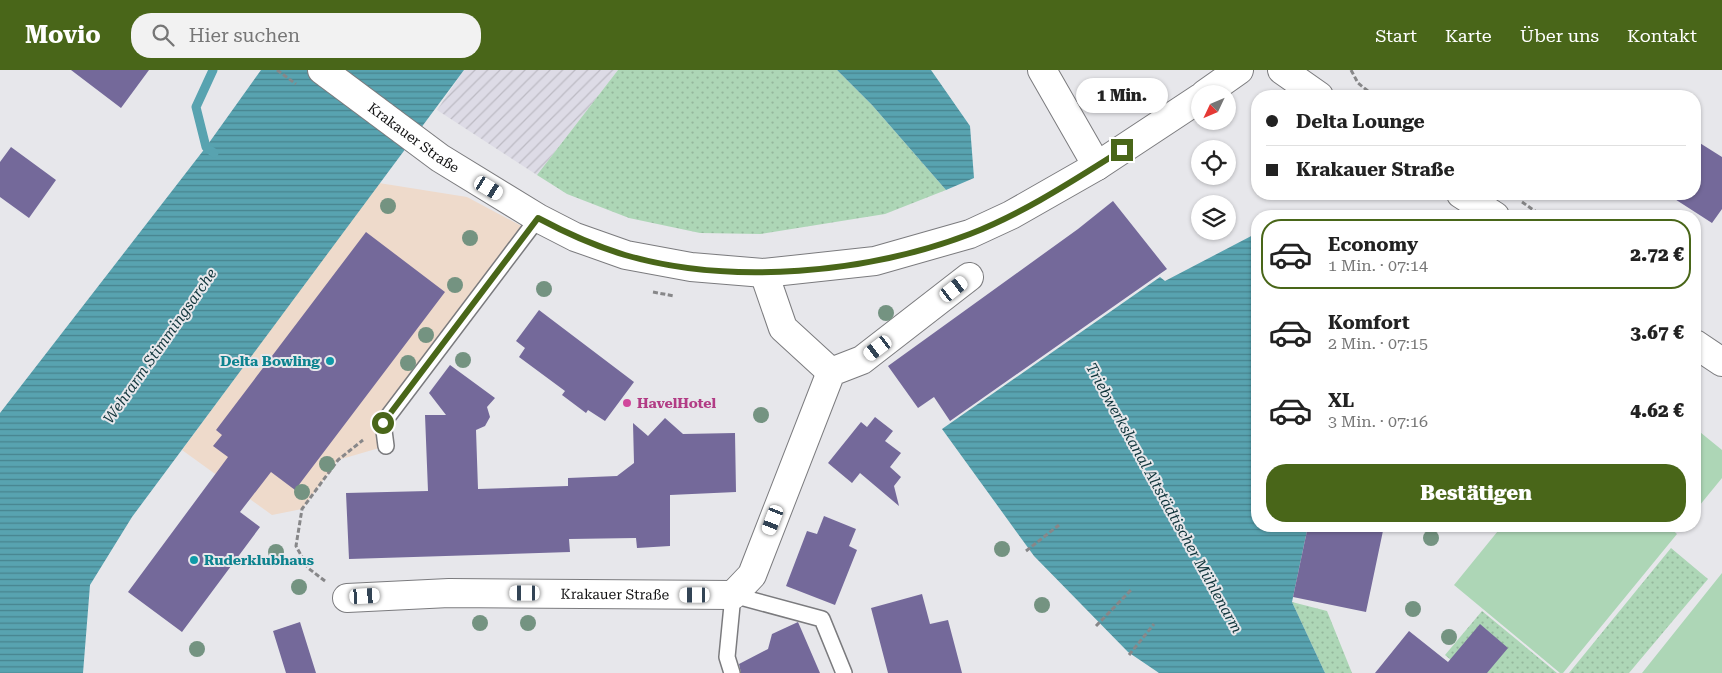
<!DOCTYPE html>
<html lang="de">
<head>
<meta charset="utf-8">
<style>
	body { margin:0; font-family:"Roboto Serif",serif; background:#f2f2f2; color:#222; height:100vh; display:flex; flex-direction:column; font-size:19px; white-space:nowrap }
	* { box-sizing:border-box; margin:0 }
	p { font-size:16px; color:#767676 }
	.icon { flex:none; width:28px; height:28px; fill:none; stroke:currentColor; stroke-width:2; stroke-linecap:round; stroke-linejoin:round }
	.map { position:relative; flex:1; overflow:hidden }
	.panel { position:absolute; left:1251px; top:140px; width:450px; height:322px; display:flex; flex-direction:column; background:#fff; border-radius:20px; box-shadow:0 1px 4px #0004 }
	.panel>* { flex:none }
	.top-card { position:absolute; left:1251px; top:20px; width:450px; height:110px; border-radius:20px; box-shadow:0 1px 4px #0004; display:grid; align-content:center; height:110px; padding:0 15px; background:#fff }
	.needle { width:32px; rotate:226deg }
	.fabs { position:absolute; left:1191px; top:15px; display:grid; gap:10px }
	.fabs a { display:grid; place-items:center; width:45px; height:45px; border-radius:50%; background:#fff; box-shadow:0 1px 4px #0004; font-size:25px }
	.end { position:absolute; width:22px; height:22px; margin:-11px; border:6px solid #496619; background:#fff; box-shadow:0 0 0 2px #fff }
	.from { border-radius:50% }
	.bubble { position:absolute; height:35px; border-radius:18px; background:#fff; box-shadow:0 1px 4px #0004; font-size:16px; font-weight:800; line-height:35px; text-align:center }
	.car { position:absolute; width:15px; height:30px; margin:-15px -8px; border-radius:6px; box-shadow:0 0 4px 1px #0007; background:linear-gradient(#fff 24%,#345 0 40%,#fff 0 76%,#345 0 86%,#fff 0) }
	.top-card b { display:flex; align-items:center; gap:18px; height:48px; font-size:19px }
	.top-card b+b { border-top:1px solid #e0e0e0 }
	.top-card i { width:12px; height:12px; background:#222 }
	ul { padding:9px 0 0; list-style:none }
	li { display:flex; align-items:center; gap:15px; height:70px; margin:0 10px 8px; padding:0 5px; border:2px solid transparent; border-radius:20px }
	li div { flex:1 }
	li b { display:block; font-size:19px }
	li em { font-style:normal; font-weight:800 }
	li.active { border-color:#496619 }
	li>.icon { width:45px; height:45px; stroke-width:1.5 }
	.primary-button { display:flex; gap:10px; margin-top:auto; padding:10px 15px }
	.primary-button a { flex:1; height:58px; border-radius:20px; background:#496619; color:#fff; font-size:20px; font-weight:800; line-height:58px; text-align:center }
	header { display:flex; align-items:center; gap:30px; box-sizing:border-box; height:70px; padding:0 25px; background:#496619; color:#fff }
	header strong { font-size:24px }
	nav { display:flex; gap:28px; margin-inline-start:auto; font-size:18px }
	.search { width:350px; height:45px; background:#f2f2f2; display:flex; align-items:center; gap:12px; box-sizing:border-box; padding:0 18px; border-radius:20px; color:#767676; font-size:19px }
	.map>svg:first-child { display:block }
	.commercial { fill:#eedacb }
	.industrial { fill:url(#industrial-furrows) }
	.grass { fill:url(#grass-dots) }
	.garden { fill:#add6b6 }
	.water { fill:url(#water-rules) }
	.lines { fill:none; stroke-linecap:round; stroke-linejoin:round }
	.stream { stroke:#58a3b0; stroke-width:9 }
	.building { fill:#74699a }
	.service-casing { stroke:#7b7b7e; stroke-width:18 }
	.minor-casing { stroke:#7b7b7e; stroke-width:30 }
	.secondary-casing { stroke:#7b7b7e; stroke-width:30 }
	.path { stroke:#878789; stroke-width:3; stroke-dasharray:5 2.5; stroke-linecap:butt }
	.service { stroke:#fff; stroke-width:15 }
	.minor { stroke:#fff; stroke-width:28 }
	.secondary { stroke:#fff; stroke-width:28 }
	.tree { fill:#749381 }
	.route { stroke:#496619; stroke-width:6 }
	.culture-dot { fill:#0f9aa8; stroke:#e7e7eb; stroke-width:2 }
	.hotel-dot { fill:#d1479c; stroke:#e7e7eb; stroke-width:2 }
	.labels { text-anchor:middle; stroke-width:4; stroke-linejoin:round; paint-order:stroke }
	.street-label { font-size:14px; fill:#121213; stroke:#e7e7eb }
	.culture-label { font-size:14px; font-weight:bold; fill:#0d838f; stroke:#e7e7eb; text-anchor:end }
	.hotel-label { font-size:14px; font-weight:bold; fill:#b23c85; stroke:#e7e7eb; text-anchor:start }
	.water-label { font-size:15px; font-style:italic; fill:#10353b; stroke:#e7e7eb }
</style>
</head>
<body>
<header>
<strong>Movio</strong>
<div class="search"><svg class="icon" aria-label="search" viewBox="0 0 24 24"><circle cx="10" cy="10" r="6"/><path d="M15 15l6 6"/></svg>Hier suchen</div>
<nav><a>Start</a><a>Karte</a><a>Über uns</a><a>Kontakt</a></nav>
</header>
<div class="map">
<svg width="1722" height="603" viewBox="0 0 1722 603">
	<defs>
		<pattern id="industrial-furrows" width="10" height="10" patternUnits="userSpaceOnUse" patternTransform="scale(1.25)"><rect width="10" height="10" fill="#dddbe6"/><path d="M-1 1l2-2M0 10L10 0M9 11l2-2" fill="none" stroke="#bdbbc4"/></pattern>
		<pattern id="grass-dots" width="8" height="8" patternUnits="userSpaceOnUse" patternTransform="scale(1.25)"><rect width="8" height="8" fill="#add6b6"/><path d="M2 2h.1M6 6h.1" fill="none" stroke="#94b79c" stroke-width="1.8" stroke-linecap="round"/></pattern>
		<pattern id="water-rules" width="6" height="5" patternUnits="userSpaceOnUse" patternTransform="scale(1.25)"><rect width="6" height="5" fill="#58a3b0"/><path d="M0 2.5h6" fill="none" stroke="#47838e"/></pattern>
	</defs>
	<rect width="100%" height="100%" fill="#e7e7eb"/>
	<path class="commercial" d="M 379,113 L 467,127 L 529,160 L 383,353 L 386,376 L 338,390 L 302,439 L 272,445 L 182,380 Z"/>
	<path class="industrial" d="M 464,0 L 618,0 L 537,105 L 437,40 Z"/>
	<path class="grass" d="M 618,0 L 837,0 L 872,35 L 946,120 L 885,144 L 761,164 L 700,163 L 629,148 L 567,124 L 537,105 Z
		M 1671,478 L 1708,509 L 1629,603 L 1569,603 Z
		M 1292,532 L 1327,541 L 1352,603 L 1325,603 Z
		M 1482,541 L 1557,603 L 1466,603 L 1445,585 Z"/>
	<path class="garden" d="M 1695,358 L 1722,380 L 1722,408 L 1695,441 Z
		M 1502,456 L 1668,456 L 1677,464 L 1563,603 L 1560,603 L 1454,515 Z
		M 1722,503 L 1722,603 L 1642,603 Z"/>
	<path class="water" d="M 261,0 L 464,0 L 132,447 L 90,515 L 83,603 L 0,603 L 0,343 L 206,77 Z
		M 837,0 L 931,0 L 970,56 L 974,108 L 946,120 L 872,35 Z
		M 1257,163 L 1258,456 L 1308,456 L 1292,532 L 1325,603 L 1159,603 L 1128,582 L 1034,486 L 942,359 L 1160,207 L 1165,211 Z"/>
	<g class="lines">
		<path class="stream" d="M 213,0 L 196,37 L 206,77 L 214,83"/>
	</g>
	<path class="building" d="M 71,0 L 149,0 L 121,38 Z
		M 1695,70 L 1722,87 L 1722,139 L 1712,153 L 1667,124 L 1695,124 Z
		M 11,77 L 56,110 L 29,148 L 0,127 L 0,92 Z
		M 1113,131 L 1167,199 L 950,351 L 934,327 L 918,338 L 888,296 L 1078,159 Z
		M 366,162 L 445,222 L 295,420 L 271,402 L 240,442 L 260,457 L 182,562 L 128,522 L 228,387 L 213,376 L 222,365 L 216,360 Z
		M 539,240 L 634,312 L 605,351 L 588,340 L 586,343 L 562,325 L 565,321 L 519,287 L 525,278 L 516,271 Z
		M 450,295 L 495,328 L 487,337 L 490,347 L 485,356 L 476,360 L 478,419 L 568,416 L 568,408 L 617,406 L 634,393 L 633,353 L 648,366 L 665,348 L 683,364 L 735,363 L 736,422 L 670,425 L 670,476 L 637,478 L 636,468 L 569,469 L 570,482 L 349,489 L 346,423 L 428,421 L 425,345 L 446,345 L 429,323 Z
		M 875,347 L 893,361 L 885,371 L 901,383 L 890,397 L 901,407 L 894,416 L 899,436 L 860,403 L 852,413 L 828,393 L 861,352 L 867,357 Z
		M 824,446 L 856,459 L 849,476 L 857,480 L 835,535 L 786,516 L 807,461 L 817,464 Z
		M 1308,456 L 1384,456 L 1366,542 L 1293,527 Z
		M 922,524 L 930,554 L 948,550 L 962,603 L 888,603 L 871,538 Z
		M 300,552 L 316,603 L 286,603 L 273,561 Z
		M 798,552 L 820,603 L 741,603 L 739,594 L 768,579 L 772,564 Z
		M 1480,554 L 1508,578 L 1487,603 L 1375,603 L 1409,561 L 1448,592 Z"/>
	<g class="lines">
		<g class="service-casing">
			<path id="service" d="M 386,376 L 383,353 L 538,148
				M 732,603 L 727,587 L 733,525 L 822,549 L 844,603"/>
		</g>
		<g class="minor-casing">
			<g id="minor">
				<path d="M 1042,0 L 1097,96"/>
				<path d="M 764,203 L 783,258 L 831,302"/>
				<path id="s1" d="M 347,528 L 449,523 L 733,525 L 752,505 L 831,302 L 862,290 L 969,207"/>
			</g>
		</g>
		<g class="secondary-casing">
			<g id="secondary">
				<path id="s2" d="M 322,0 L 440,88 L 538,148 L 575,167 L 626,185 L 691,197 L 764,203 L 875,191 L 970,164 L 1011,145 L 1097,96 L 1200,28"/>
				<path d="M 1282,0 L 1319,26"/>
				<path d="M 1205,24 L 1239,0"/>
				<path d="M 1461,124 L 1495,146"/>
				<path d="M 1695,274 L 1722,292"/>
			</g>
		</g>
		<path class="path" d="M 277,0 L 296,14
			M 1351,0 L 1358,13 L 1374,26
			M 1522,132 L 1542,146
			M 653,222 L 674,226
			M 1026,481 L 1059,455
			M 325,511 L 308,498 L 296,476 L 302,439 L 338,390 L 363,370
			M 1096,556 L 1132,519
			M 1129,585 L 1154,554"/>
		<use href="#service" class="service"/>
		<use href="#minor" class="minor"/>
		<use href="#secondary" class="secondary"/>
	</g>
	<g class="tree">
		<circle cx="388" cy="136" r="8"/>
		<circle cx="470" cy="168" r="8"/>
		<circle cx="455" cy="215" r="8"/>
		<circle cx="544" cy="219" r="8"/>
		<circle cx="886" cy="243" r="8"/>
		<circle cx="426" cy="265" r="8"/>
		<circle cx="463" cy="290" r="8"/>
		<circle cx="408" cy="293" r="8"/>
		<circle cx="761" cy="345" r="8"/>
		<circle cx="327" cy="394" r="8"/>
		<circle cx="302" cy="422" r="8"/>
		<circle cx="1431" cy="468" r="8"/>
		<circle cx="1002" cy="479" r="8"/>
		<circle cx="276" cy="482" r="8"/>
		<circle cx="299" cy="517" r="8"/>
		<circle cx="1042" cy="535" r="8"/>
		<circle cx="1413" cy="539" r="8"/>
		<circle cx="480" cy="553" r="8"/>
		<circle cx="528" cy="553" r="8"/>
		<circle cx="1449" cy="567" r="8"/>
		<circle cx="197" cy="579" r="8"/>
	</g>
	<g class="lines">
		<path class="route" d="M 383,353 L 538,148 C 566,163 595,176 625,185 C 731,216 868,203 970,164 C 1024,143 1074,110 1122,80"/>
	</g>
	<g class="culture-dot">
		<circle cx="330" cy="291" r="5"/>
		<circle cx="194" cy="490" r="5"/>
	</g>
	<circle class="hotel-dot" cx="627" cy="333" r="5"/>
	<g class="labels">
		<g class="street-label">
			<text dy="5" stroke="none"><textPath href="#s2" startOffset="114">Krakauer Straße</textPath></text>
			<text dy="5" stroke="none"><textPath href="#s1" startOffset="268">Krakauer Straße</textPath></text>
		</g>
		<g class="culture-label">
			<text x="320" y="296">Delta Bowling</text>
			<text x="204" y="495" text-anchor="start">Ruderklubhaus</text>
		</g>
		<g class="hotel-label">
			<text x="637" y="338">HavelHotel</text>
		</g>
		<g class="water-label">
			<text transform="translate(160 276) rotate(-55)" y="5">Wehrarm Stimmingsarche</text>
			<text transform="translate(1164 428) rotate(61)" y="5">Triebwerkskanal Altstädtischer Mühlenarm</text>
		</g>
	</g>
</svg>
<div class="fabs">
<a><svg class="needle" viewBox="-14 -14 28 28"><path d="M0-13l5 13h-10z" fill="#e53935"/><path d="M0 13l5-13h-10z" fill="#767676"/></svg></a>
<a><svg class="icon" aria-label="locate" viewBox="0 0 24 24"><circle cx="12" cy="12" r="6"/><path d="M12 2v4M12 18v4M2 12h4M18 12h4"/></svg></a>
<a><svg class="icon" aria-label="layers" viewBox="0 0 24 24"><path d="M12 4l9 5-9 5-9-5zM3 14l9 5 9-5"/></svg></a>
</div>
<i class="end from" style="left:383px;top:353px"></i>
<i class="end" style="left:1122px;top:80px"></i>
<div class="bubble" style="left:1076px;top:8px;width:92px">1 Min.</div>
<i class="car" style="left:489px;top:118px;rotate:121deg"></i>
<i class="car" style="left:954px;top:219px;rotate:52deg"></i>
<i class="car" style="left:878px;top:278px;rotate:233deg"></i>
<i class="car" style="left:773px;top:450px;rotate:201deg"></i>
<i class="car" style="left:525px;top:523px;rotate:270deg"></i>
<i class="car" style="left:695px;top:525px;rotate:270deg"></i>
<i class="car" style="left:365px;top:526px;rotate:87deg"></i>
<div class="top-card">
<b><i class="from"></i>Delta Lounge</b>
<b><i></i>Krakauer Straße</b>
</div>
<section class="panel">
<ul>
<li class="active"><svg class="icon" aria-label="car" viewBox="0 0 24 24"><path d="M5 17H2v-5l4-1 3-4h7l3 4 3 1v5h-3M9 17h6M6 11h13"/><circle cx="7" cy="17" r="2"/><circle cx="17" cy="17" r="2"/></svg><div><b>Economy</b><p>1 Min. · 07:14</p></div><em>2.72 €</em></li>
<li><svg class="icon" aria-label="car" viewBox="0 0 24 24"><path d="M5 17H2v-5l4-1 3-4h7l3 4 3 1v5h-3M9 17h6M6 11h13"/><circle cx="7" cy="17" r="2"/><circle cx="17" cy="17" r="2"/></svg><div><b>Komfort</b><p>2 Min. · 07:15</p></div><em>3.67 €</em></li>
<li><svg class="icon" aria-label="car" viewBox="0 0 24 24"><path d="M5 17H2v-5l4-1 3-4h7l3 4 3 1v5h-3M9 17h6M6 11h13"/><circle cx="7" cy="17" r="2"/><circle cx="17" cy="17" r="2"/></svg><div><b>XL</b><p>3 Min. · 07:16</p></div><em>4.62 €</em></li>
</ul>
<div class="primary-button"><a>Bestätigen</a></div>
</section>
</div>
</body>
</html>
